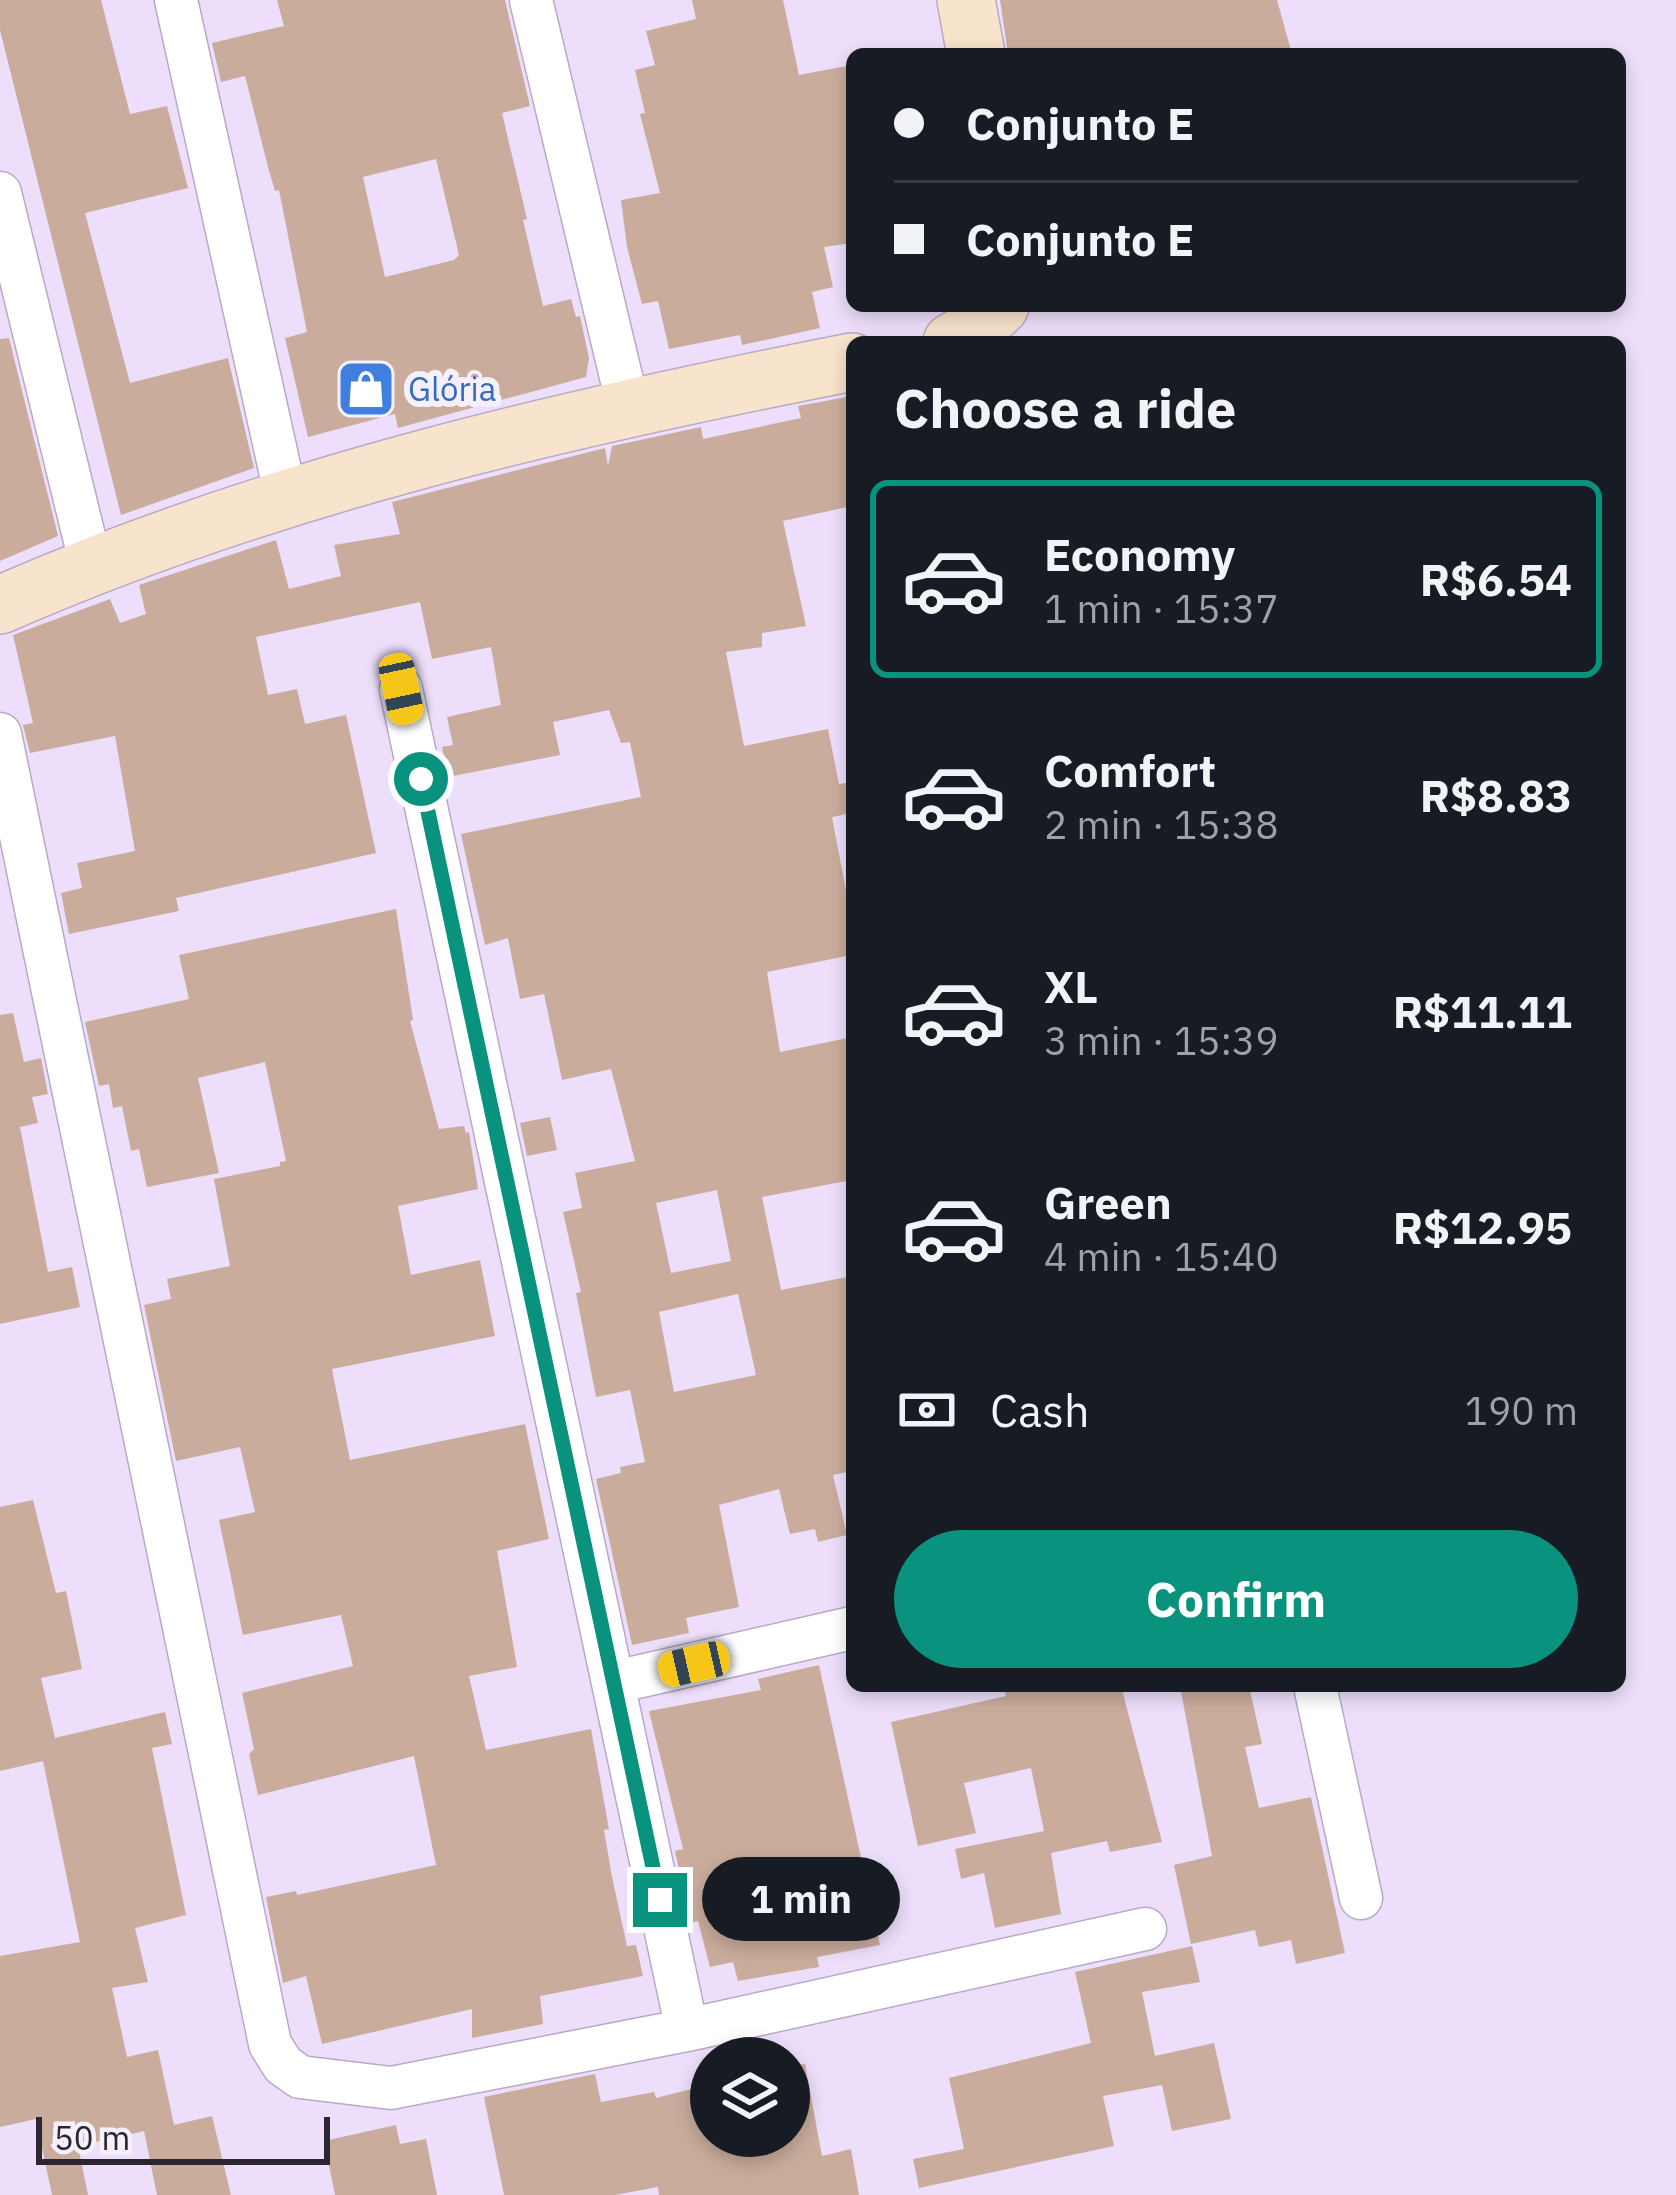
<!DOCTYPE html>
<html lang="en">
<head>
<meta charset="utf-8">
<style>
	body { margin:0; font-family:"IBM Plex Sans",sans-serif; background:#242831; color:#f1f3f6; height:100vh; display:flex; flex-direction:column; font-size:45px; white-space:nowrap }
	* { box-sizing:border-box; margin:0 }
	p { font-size:39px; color:#9ea1a6 }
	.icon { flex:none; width:66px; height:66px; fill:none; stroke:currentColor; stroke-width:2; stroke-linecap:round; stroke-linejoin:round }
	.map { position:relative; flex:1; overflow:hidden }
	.side { position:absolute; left:846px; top:336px; width:780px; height:1356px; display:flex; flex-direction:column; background:#171b24; border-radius:18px; box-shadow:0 6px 18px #0003 }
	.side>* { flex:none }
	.top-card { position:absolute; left:846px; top:48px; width:780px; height:264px; border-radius:18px; box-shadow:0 6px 18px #0003; display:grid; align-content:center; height:264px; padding:0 48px; background:#171b24 }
	.tools { position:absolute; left:690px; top:2037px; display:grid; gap:24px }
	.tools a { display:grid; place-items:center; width:120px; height:120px; border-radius:50%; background:#171b24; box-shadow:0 6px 18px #0003; font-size:60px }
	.scale { position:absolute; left:36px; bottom:30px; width:294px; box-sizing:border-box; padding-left:12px; border:6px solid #2b2630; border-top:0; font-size:33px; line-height:42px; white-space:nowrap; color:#2b2630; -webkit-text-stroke:9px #f6f0fc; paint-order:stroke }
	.end { position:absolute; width:54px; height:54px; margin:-27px; border:15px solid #09937f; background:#fff; box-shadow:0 0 0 6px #fff }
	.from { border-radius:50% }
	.bubble { position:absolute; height:84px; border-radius:42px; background:#171b24; box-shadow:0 6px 18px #0003; font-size:39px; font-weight:800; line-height:84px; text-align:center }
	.car { position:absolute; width:36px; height:72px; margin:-36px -18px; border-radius:15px; box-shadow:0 0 9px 3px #0007; background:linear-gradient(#f5c518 24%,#345 0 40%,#f5c518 0 76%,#345 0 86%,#f5c518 0) }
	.top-card b { display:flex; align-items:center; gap:42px; height:114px; font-size:45px }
	.top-card b+b { border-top:3px solid #363941 }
	.top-card i { width:30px; height:30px; background:#f1f3f6 }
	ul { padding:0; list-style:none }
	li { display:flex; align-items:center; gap:36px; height:198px; margin:0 24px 18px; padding:0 24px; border:6px solid transparent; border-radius:18px }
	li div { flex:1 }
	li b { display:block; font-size:45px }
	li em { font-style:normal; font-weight:800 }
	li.on { border-color:#09937f }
	li>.icon { width:108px; height:108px; stroke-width:1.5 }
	h2 { padding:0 48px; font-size:54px; line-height:144px }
	.pay { display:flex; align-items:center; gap:30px; height:132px; padding:0 48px; font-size:45px }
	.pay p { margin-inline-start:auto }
	.cta { display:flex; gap:24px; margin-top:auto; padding:24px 48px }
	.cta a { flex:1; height:138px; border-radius:72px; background:#09937f; color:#fff; font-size:48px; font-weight:800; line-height:138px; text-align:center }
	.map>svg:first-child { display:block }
	.building { fill:#c9ac9c; fill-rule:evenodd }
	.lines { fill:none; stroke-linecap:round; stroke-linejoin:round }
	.street-casing { stroke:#b8aac5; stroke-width:45 }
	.secondary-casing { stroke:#b8aac5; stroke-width:60 }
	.street { stroke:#fff; stroke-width:42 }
	.secondary { stroke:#f8e3cc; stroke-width:57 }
	.route { stroke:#09937f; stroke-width:15 }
	.labels { text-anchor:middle; stroke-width:12; stroke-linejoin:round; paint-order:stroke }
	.shop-label { font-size:33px; fill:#366cbe; stroke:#f6f0fc; text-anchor:start }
</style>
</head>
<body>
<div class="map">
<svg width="1676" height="2195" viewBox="0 0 1676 2195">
	<rect width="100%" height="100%" fill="#eddffb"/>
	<path class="building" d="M 0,0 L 101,0 L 130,114 L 167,106 L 188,188 L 85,213 L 130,383 L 228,358 L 254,468 L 121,515 L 0,30 Z
		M 277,0 L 505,0 L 530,106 L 502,113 L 527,219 L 523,220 L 543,306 L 571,299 L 576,317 L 580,316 L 589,358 L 586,377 L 398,428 L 395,414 L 308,437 L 285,338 L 307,332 L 279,190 L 275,191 L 268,167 L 245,76 L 221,82 L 212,43 L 284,26 ZM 436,159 L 459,255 L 454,260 L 385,277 L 363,177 Z
		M 692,0 L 783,0 L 799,75 L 852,65 L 852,243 L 824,247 L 833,287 L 812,292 L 820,328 L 742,345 L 740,335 L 669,349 L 658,301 L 642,304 L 627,247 L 621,200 L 660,193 L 640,114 L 645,113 L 635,70 L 655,65 L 646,31 L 696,19 Z
		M 1000,0 L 1277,0 L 1292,54 L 1008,54 Z
		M 9,338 L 58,536 L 0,561 L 0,339 Z
		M 852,396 L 852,506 L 783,521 L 806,626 L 762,633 L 762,647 L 726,652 L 744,746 L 828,729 L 839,784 L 852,782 L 852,813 L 832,817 L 852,922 L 852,955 L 767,972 L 780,1052 L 852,1037 L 852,1180 L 762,1197 L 781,1290 L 852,1276 L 852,1471 L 833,1475 L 847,1535 L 818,1542 L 815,1529 L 790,1534 L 779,1489 L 719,1505 L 739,1607 L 686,1618 L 689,1633 L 632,1645 L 596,1479 L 621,1473 L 620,1467 L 645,1462 L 630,1390 L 596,1397 L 576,1293 L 581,1292 L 563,1212 L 582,1208 L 575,1173 L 635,1161 L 611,1069 L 562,1080 L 544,994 L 520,999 L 508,938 L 485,945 L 461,834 L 641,797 L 630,742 L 621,743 L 609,710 L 553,722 L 560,755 L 448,777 L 442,747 L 453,745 L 447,717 L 501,705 L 491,647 L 432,659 L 420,602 L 256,637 L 268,695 L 297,689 L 305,724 L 346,715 L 376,853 L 176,898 L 179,911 L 69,934 L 61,893 L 82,888 L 77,863 L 135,851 L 115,736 L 30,753 L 23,725 L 33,723 L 13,635 L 110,599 L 120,623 L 146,614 L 139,585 L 276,540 L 289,589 L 341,576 L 334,545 L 400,534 L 392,502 L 605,448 L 608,466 L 612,446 L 701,427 L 703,439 L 801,418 L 798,406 ZM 717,1190 L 731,1261 L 671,1273 L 656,1203 ZM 738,1294 L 756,1375 L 674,1392 L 659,1312 Z
		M 396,909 L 413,1020 L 410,1021 L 439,1129 L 464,1126 L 466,1133 L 469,1132 L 478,1189 L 398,1206 L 411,1275 L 480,1260 L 495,1336 L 332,1369 L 350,1460 L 525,1424 L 549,1539 L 497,1551 L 517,1667 L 469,1676 L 486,1750 L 591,1729 L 609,1829 L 604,1830 L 612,1877 L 627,1946 L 636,1945 L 643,1976 L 540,1996 L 543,2024 L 472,2038 L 472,2009 L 322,2044 L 306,1976 L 283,1983 L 266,1897 L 296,1891 L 297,1895 L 436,1865 L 414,1756 L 258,1795 L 249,1754 L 254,1749 L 242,1693 L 353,1666 L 341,1615 L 243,1635 L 219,1520 L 255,1512 L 240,1447 L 176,1461 L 144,1305 L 171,1299 L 167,1279 L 230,1266 L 214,1179 L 280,1166 L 280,1162 L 286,1161 L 265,1062 L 198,1078 L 219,1173 L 147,1187 L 139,1149 L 131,1151 L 122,1106 L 113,1108 L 109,1084 L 99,1086 L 85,1022 L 189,999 L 179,955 Z
		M 13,1013 L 24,1062 L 41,1058 L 48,1094 L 32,1097 L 38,1123 L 20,1127 L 48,1272 L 72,1267 L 80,1307 L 0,1324 L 0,1015 Z
		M 550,1117 L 557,1150 L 527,1156 L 520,1123 Z
		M 33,1500 L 56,1593 L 66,1591 L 82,1669 L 41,1678 L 55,1738 L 165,1712 L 172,1744 L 152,1748 L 186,1915 L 135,1928 L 148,1982 L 112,1988 L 127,2057 L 158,2050 L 174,2125 L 212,2116 L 231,2195 L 157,2195 L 144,2131 L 78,2146 L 88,2195 L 52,2195 L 36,2119 L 0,2127 L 0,1956 L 80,1942 L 43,1761 L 0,1771 L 0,1507 Z
		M 819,1665 L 880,1945 L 817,1957 L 819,1967 L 738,1981 L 733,1962 L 710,1967 L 698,1921 L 690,1923 L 675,1851 L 683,1849 L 649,1711 L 761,1690 L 758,1679 Z
		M 1003,1686 L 1121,1686 L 1162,1842 L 1110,1852 L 1107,1841 L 1051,1853 L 1061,1914 L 995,1928 L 984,1873 L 961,1879 L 955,1849 L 1044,1831 L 1031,1768 L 964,1783 L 976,1833 L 918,1846 L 891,1722 L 1006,1696 Z
		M 1180,1686 L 1249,1686 L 1262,1744 L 1245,1747 L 1259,1808 L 1311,1797 L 1345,1953 L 1296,1964 L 1291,1940 L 1259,1947 L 1255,1930 L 1191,1944 L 1174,1865 L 1212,1856 Z
		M 1192,1946 L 1200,1982 L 1142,1992 L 1155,2056 L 1214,2043 L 1231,2119 L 1172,2131 L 1162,2085 L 1103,2096 L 1114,2146 L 919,2188 L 913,2159 L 964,2149 L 949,2078 L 1091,2043 L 1075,1972 Z
		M 805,2064 L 822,2156 L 851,2149 L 859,2195 L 659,2195 L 658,2187 L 615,2195 L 504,2195 L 484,2097 L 595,2074 L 601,2102 L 654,2092 L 656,2098 L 711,2084 L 711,2136 L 789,2136 L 789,2065 Z
		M 396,2125 L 400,2144 L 426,2139 L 437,2195 L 335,2195 L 324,2141 Z"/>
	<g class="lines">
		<g class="street-casing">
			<path id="street" d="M 176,0 L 286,497
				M 531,0 L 628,406
				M 0,193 L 91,565
				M 401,689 L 687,2030
				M 0,734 L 270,2044 L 283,2065 L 300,2077 L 391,2088 L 687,2030 L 1145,1929
				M 615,1682 L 852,1628
				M 1315,1686 L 1361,1898"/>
		</g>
		<g class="secondary-casing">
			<path id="secondary" d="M 966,0 L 976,54
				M 952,342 L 975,329 L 1000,306
				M 0,605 C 271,486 562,419 852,362"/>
		</g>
		<use href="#street" class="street"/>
		<use href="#secondary" class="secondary"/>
	</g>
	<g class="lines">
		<path class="route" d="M 421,779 L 660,1900"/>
	</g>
	<defs>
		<g id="shop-square" transform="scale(3)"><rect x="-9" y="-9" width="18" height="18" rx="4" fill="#3f7fe0" stroke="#f6f0fc"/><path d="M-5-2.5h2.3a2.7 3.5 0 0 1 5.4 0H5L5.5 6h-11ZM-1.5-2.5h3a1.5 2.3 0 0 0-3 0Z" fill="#fff"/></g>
	</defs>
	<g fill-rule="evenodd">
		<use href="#shop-square" x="366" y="389"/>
	</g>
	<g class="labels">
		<g class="shop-label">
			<text x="408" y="401">Glória</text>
		</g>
	</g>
</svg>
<div class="tools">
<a><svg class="icon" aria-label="layers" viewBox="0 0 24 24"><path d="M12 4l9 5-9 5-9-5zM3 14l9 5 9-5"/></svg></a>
</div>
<div class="scale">50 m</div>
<i class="end from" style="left:421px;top:779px"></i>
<i class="end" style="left:660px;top:1900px"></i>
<div class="bubble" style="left:702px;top:1857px;width:198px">1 min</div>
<i class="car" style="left:401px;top:689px;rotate:168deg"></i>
<i class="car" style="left:694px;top:1664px;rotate:257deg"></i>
<div class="top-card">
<b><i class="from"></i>Conjunto E</b>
<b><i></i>Conjunto E</b>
</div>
<section class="side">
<h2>Choose a ride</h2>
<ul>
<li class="on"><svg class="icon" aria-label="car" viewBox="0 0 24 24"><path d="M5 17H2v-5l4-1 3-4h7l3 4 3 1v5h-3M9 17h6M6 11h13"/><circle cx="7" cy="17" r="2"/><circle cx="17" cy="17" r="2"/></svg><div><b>Economy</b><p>1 min · 15:37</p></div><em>R$6.54</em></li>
<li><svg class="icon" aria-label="car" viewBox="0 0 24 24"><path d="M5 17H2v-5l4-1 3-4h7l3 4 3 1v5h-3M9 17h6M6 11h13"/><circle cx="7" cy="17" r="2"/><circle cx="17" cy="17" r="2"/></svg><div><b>Comfort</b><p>2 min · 15:38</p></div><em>R$8.83</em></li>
<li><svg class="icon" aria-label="car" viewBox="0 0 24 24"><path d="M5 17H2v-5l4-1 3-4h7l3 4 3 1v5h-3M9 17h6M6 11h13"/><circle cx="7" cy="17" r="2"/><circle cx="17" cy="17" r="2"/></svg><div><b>XL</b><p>3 min · 15:39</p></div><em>R$11.11</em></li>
<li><svg class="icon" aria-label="car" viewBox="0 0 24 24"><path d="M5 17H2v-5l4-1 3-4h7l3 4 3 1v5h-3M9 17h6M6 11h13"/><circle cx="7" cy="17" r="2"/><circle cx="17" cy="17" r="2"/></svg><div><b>Green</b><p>4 min · 15:40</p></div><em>R$12.95</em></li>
</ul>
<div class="pay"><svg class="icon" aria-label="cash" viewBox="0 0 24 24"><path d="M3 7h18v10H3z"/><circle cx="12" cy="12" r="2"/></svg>Cash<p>190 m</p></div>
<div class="cta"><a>Confirm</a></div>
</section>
</div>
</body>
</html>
